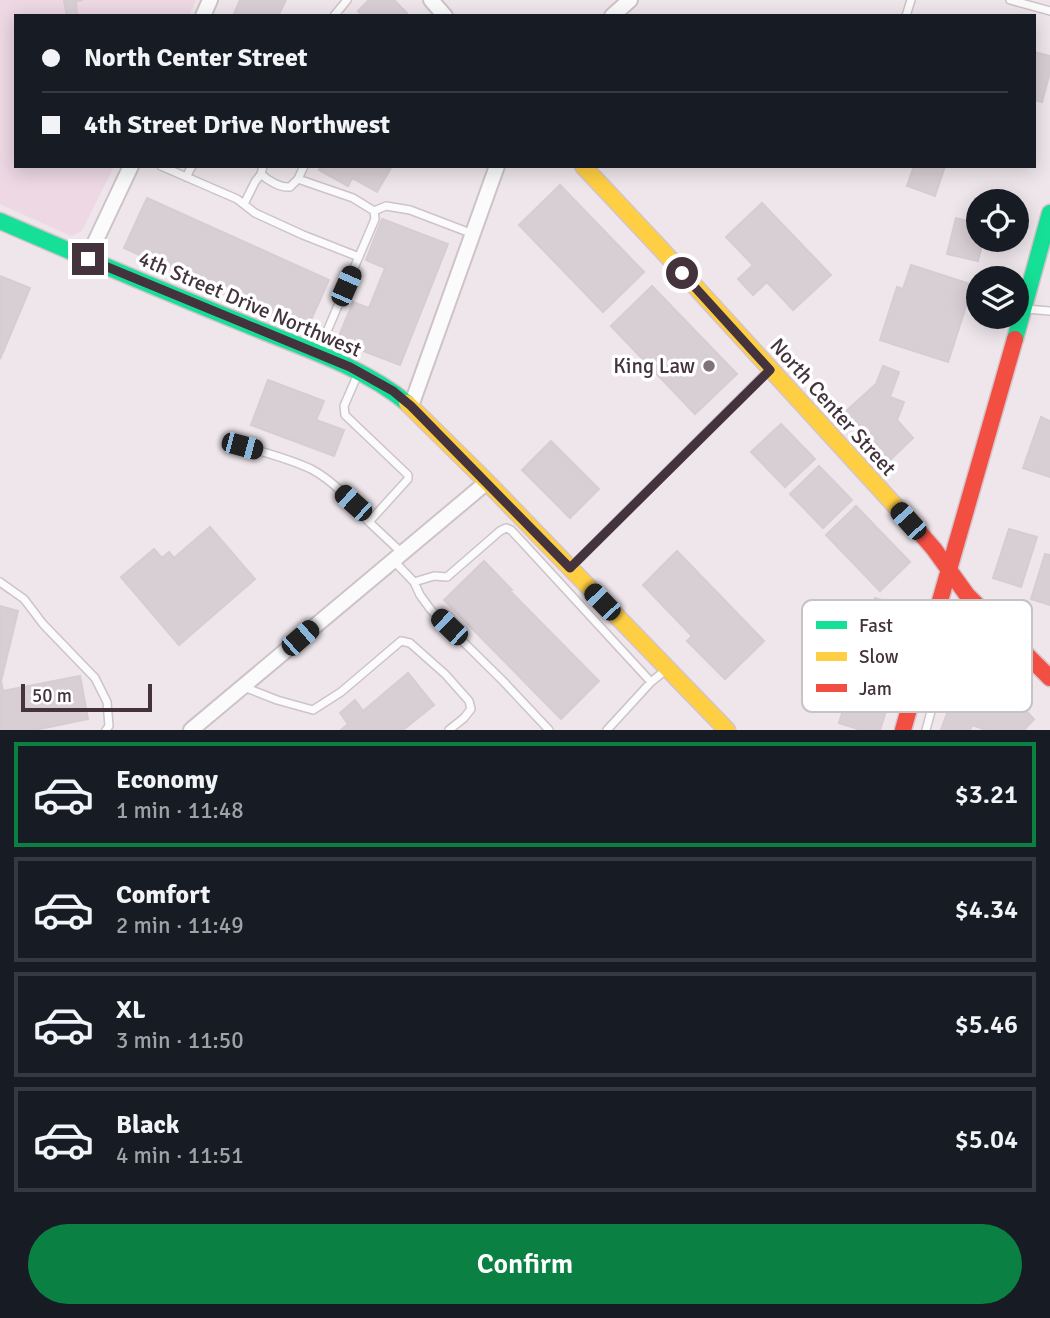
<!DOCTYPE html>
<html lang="en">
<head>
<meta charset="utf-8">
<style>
	body { margin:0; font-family:Signika,sans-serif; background:#20242c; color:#f1f3f6; height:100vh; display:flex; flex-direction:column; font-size:26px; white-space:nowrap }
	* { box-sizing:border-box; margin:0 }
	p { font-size:23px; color:#9ea1a6 }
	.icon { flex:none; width:38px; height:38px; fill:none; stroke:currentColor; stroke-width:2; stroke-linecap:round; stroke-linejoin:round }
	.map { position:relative; height:730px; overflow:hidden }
	.side { display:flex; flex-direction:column; background:#171b24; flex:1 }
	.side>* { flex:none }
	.hud { position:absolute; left:14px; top:14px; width:1022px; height:154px; border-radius:0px; box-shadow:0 4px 18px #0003; display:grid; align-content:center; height:154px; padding:0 28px; background:#171b24 }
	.buttons { position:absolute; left:966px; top:189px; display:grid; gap:14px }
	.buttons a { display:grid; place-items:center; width:63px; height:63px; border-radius:50%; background:#171b24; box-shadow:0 4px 18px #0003; font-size:35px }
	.scale { position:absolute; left:21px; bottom:18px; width:131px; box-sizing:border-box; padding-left:7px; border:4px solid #44333d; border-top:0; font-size:19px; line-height:24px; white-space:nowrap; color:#44333d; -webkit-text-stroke:5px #fff; paint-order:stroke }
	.end { position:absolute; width:32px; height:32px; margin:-16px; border:9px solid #44333d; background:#fff; box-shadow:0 0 0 4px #fff }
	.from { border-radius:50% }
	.car { position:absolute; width:21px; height:42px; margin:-21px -10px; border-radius:9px; box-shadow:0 0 5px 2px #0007; background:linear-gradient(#222 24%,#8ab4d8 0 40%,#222 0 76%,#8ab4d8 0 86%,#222 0) }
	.hud b { display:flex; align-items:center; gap:24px; height:66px; font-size:26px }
	.hud b+b { border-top:2px solid #363941 }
	.hud i { width:18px; height:18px; background:#f1f3f6 }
	ul { padding:12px 0 0; list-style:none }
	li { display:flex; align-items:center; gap:21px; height:105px; margin:0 14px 10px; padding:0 14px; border:4px solid #363941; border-radius:0px }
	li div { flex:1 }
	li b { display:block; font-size:26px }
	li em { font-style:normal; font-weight:600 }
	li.active { border-color:#0b8043 }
	li>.icon { width:63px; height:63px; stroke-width:1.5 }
	.button { display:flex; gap:14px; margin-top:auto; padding:14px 28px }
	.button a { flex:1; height:80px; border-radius:42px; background:#0b8043; color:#fff; font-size:28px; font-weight:600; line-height:80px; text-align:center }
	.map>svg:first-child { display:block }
	.education { fill:#edd8e3 }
	.building { fill:#d8cfd4; stroke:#d6ccd2; stroke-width:2 }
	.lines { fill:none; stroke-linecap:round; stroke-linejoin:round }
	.lane-casing { stroke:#cdc3c9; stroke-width:10 }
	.street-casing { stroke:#cdc3c9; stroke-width:18 }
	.fast-casing { stroke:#d4c3cb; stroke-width:19 }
	.slow-casing { stroke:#d4c3cb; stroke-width:19 }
	.jam-casing { stroke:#d4c3cb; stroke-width:19 }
	.lane { stroke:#fcfbfc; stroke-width:7 }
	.street { stroke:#fcfbfc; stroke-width:14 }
	.fast { stroke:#16e098; stroke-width:16 }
	.slow { stroke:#ffcf43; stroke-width:16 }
	.jam { stroke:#f24e42; stroke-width:16 }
	.route { stroke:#44333d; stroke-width:9 }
	.poi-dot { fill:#80727a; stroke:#fff; stroke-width:2.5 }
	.labels { text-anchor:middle; stroke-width:7; stroke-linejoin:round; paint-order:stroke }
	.street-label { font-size:21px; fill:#44333d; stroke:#fff }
	.poi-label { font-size:21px; fill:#44333d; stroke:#fff; text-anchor:end }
	.key { fill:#fff; stroke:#c7c2c5; stroke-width:2 }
	.key-label { font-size:19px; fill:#44333d }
</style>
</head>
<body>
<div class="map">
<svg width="1050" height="730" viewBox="0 0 1050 730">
	<rect width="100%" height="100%" fill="#eee6eb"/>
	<path class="education" d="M 0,0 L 196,0 L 189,16 L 16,16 L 16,166 L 114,166 L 82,231 L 71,236 L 0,204 Z"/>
	<path class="building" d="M 64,0 L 83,0 L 76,1 L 77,16 L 67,16 Z
		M 240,0 L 286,0 L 278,16 L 233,16 Z
		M 369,0 L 394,0 L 407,13 L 404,16 L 362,16 L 358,11 Z
		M 1034,52 L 1050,56 L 1050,72 L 1042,102 L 1034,100 Z
		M 322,166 L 392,166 L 377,192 L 352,178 L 348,186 L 319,170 Z
		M 914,166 L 945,166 L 935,196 L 907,186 Z
		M 560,185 L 644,272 L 603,312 L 519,225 Z
		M 147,198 L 329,280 L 306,331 L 124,248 Z
		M 762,203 L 831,275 L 793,310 L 767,282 L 753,295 L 738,279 L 753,265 L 726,237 Z
		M 956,218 L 978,224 L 977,240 L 983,241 L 978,261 L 947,254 Z
		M 382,219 L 448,244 L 400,365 L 337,341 L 353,302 L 369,308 L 385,268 L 366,260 Z
		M 911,265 L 973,285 L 948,362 L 880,340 L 897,287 L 903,289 Z
		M 0,276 L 30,288 L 0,359 Z
		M 652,286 L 737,374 L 695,414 L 611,326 Z
		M 883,366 L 899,372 L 890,397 L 904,402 L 897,420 L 913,438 L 890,460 L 845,412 L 876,384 Z
		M 268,380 L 324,401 L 316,420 L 344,430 L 334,456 L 251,425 Z
		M 1041,417 L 1050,421 L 1050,477 L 1023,468 Z
		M 781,424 L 815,459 L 785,487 L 751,452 Z
		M 551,441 L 599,489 L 570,518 L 522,470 Z
		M 819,466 L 852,500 L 823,528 L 790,494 Z
		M 856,506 L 910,562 L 880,591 L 826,535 Z
		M 210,527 L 255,579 L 179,645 L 121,577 L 154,549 L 162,558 L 169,552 L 174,558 Z
		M 1009,529 L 1037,537 L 1021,587 L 993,578 Z
		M 677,551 L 764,641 L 725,679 L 687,641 L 692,636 L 643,585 Z
		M 1045,554 L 1050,555 L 1050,605 L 1031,599 Z
		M 484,561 L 512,590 L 510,591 L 599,681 L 561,719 L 444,600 Z
		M 875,598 L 915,610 L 901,656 L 862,644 Z
		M 0,606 L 18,611 L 1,681 L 3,691 L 80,676 L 88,719 L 35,730 L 0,730 Z
		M 969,670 L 989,690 L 997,682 L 1011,697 L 1003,706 L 1009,712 L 1018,703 L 1034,719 L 1024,730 L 986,730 L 972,725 L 970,730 L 941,730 L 950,705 L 955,700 L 947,691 Z
		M 408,673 L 434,705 L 403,730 L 341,730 L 348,724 L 340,713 L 355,700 L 363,711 Z
		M 853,678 L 893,689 L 880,730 L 861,730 L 839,723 Z"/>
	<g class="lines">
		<g class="lane-casing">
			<path id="lane" d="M 1010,0 L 1050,11
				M 334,16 L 347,0
				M 906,16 L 911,0
				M 161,166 L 237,199 L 255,213 L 303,235 L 359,257
				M 263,166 L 261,174 C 268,181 281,188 290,187 L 298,179 L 304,166
				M 186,177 L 192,166
				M 298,179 L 353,198 L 374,211 L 375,219 L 319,350
				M 244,204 L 255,182 L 261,174
				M 374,211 L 386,206 L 410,210 L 473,234
				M 1026,309 L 1050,311
				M 357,376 L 344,406 L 345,415 L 408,475 L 408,479 L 369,522 L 402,553
				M 242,446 C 264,452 290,459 311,469 C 334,481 352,502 369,522
				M 393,560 L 414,582 L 420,595 L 431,610 L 504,682 L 549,730
				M 573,565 L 768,371
				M 0,582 L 24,599 L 43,624 L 95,678 L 107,702 L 109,726 L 106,730
				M 414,582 L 434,576 L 447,577 L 500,531 L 506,528 L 511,530 L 525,545 L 651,682
				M 244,687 L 277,700 L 313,710 L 341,692 L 401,641 L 410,643 L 445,674 L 469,701 L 471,709 L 464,718 L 449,730
				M 607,730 L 651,682 L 667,669
				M 926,730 L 940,678 L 960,663 L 978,653 L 992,651 L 1006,639"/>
		</g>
		<g class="street-casing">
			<path id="street" d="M 431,0 L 445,16
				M 203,16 L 210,0
				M 612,16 L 630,0
				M 87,259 L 131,166
				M 411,406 L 497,166
				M 191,730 L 487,482"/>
		</g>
		<g class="fast-casing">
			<path id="fast" d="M 0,221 C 83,257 166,292 250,326 C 303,348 362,366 407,403
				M 1015,339 L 1050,213"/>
		</g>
		<g class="slow-casing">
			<path id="slow" d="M 583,166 L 660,248 L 921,534
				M 407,403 L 487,482 L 727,730"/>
		</g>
		<g class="jam-casing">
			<path id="jam" d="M 921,534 L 934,549 L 967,595 L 1050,678
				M 903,730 L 1015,339"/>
		</g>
		<use href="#lane" class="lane"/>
		<use href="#street" class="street"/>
		<use href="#fast" class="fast"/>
		<use href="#slow" class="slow"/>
		<use href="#jam" class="jam"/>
	</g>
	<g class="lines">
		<path class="route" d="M 88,259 L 350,367 L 393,391 L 411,406 L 570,568 L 770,370 L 682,273"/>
	</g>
	<circle class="poi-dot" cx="709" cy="366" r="7"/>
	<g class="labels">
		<g class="street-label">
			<text transform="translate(250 304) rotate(23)" y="7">4th Street Drive Northwest</text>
			<text transform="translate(833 407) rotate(48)" y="7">North Center Street</text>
		</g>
		<g class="poi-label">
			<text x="695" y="373">King Law</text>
		</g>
	</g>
	<rect x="802" y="600" width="230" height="112" rx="10" class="key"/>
	<rect x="816" y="621" width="31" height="8" fill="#16e098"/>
	<rect x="816" y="652" width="31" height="9" fill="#ffcf43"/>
	<rect x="816" y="684" width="31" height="8" fill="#f24e42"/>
	<g class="key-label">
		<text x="859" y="632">Fast</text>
		<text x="859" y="663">Slow</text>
		<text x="859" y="695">Jam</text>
	</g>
</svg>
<div class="buttons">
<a><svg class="icon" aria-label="locate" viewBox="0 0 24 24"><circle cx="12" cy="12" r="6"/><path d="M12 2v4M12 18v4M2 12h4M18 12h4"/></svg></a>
<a><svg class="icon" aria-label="layers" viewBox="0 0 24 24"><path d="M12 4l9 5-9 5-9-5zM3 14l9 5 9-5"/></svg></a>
</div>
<div class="scale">50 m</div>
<i class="end from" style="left:682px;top:273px"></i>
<i class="end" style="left:88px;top:259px"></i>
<i class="car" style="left:346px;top:286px;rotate:24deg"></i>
<i class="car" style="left:242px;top:446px;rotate:105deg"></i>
<i class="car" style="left:353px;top:503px;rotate:312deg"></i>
<i class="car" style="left:908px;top:521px;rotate:318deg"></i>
<i class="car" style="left:602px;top:602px;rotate:316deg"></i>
<i class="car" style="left:449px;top:627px;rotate:314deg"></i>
<i class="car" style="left:300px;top:638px;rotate:49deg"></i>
<div class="hud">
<b><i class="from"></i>North Center Street</b>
<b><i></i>4th Street Drive Northwest</b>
</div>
</div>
<section class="side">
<ul>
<li class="active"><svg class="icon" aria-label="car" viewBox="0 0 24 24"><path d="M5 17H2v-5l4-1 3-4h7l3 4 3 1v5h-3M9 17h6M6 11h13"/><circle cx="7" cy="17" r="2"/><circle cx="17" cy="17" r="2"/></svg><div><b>Economy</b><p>1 min · 11:48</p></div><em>$3.21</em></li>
<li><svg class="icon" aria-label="car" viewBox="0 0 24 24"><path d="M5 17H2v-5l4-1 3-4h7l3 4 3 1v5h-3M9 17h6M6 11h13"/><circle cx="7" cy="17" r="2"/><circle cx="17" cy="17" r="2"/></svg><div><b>Comfort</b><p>2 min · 11:49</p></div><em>$4.34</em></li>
<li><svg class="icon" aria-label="car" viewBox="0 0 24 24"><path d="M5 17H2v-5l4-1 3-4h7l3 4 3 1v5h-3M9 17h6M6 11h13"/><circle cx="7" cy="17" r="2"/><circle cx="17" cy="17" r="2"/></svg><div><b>XL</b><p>3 min · 11:50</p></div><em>$5.46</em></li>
<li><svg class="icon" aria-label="car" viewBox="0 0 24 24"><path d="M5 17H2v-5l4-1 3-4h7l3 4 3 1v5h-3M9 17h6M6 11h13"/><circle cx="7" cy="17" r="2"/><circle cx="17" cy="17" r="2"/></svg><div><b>Black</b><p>4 min · 11:51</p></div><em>$5.04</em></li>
</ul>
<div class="button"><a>Confirm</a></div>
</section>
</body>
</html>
